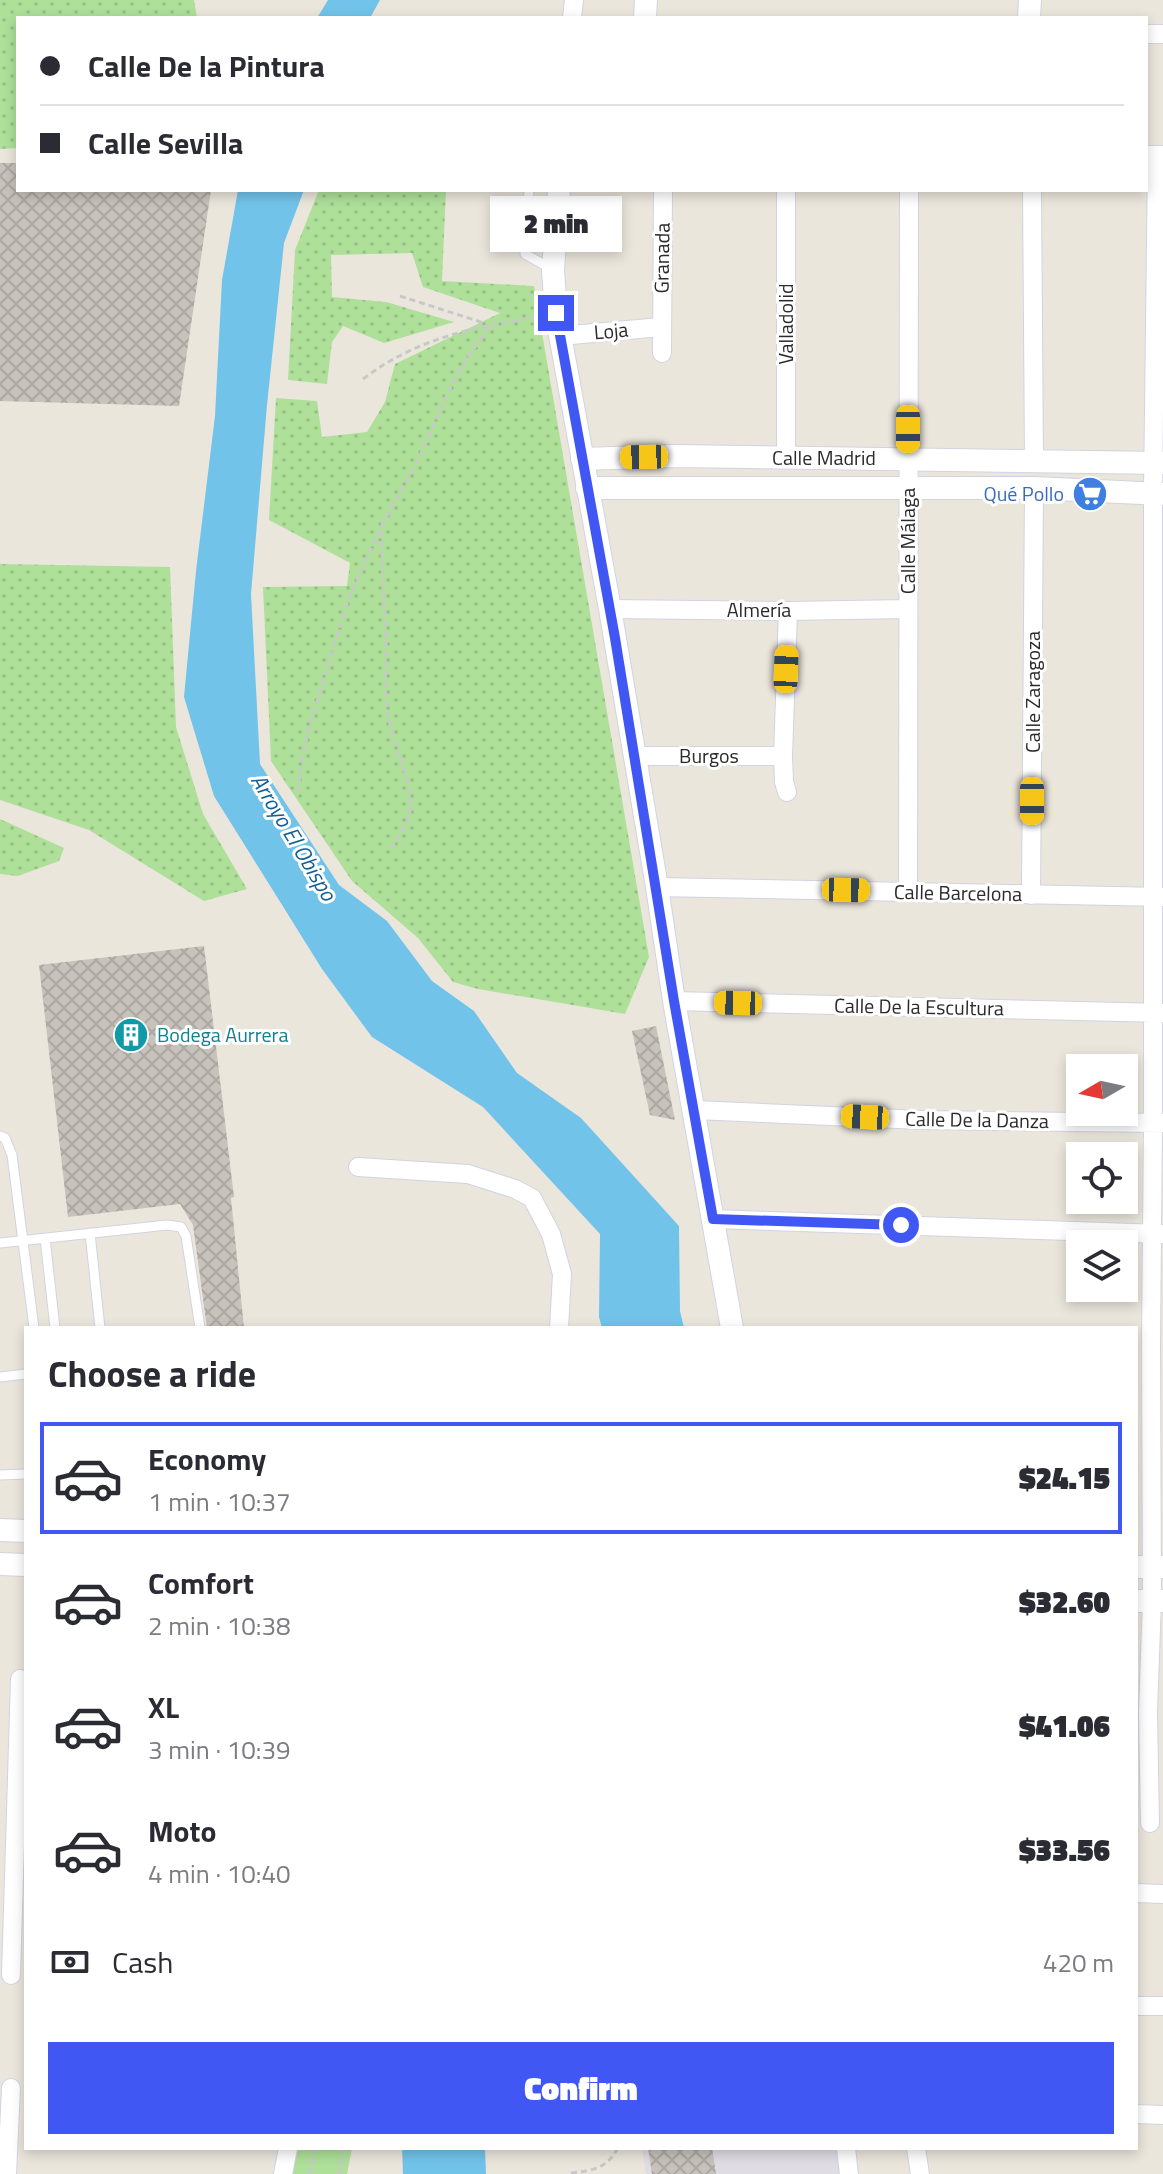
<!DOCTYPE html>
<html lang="en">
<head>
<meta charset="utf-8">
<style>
	body { margin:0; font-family:"Titillium Web",sans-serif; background:#f2f2f3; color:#2b2b33; height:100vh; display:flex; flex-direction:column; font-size:30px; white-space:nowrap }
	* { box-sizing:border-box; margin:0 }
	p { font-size:26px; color:#7c7c81 }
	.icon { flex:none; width:44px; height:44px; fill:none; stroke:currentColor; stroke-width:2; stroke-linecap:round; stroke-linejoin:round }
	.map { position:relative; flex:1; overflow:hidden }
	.sheet { position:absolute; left:24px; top:1326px; width:1114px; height:824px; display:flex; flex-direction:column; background:#fff; border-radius:0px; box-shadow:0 4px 12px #0003 }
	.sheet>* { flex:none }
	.guide { position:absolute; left:16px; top:16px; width:1132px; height:176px; border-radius:0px; box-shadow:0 4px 12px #0003; display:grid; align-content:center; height:176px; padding:0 24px; background:#fff }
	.needle { width:52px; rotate:261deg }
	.controls { position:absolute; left:1066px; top:1054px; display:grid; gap:16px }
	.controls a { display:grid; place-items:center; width:72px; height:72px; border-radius:0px; background:#fff; box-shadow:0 4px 12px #0003; font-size:40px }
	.end { position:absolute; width:36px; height:36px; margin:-18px; border:10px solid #4057f4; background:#fff; box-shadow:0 0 0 4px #fff }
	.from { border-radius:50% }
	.bubble { position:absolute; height:56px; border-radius:0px; background:#fff; box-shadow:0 4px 12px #0003; font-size:26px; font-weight:800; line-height:56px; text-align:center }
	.car { position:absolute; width:24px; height:48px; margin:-24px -12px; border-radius:10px; box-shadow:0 0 6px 2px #0007; background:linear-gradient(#f5c518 24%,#345 0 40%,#f5c518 0 76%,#345 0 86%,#f5c518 0) }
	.guide b { display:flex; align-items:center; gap:28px; height:76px; font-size:30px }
	.guide b+b { border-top:2px solid #e1e1e2 }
	.guide i { width:20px; height:20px; background:#2b2b33 }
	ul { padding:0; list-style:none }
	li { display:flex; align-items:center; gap:24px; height:112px; margin:0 16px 12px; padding:0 8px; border:4px solid transparent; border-radius:0px }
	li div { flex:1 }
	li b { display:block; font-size:30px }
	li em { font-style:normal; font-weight:800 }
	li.current { border-color:#4057f4 }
	li>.icon { width:72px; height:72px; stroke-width:1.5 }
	h2 { padding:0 24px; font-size:36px; line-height:96px }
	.pay { display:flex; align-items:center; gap:20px; height:88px; padding:0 24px; font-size:30px }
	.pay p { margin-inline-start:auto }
	.cta { display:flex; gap:16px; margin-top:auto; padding:16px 24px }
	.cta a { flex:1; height:92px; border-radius:0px; background:#4057f4; color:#fff; font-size:32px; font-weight:800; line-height:92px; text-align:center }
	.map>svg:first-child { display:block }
	.industrial { fill:#dfdce4 }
	.grass { fill:url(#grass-dots) }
	.park { fill:#aee09a }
	.water { fill:#72c3ea }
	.building { fill:url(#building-cross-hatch) }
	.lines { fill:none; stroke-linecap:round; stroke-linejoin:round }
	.service-casing { stroke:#d1d3e2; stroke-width:11 }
	.minor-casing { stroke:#d1d3e2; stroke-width:20 }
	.tertiary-casing { stroke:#d1d3e2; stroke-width:24 }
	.path { stroke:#c8c8c8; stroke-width:3; stroke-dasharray:6 4; stroke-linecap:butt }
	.service { stroke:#fff; stroke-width:9 }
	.minor { stroke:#fff; stroke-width:18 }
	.tertiary { stroke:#fff; stroke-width:22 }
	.route { stroke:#4057f4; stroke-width:10 }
	.labels { text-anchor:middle; stroke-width:6; stroke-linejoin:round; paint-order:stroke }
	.street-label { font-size:20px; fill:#2a2a2a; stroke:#fff }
	.shop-label { font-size:20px; fill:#366cbe; stroke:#fff; text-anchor:end }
	.culture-label { font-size:20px; fill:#0d838f; stroke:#fff; text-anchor:start }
	.water-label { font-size:22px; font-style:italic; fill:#116096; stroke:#fff }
</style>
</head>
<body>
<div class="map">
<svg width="1163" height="2174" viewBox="0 0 1163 2174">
	<defs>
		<pattern id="grass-dots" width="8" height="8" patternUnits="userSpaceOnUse" patternTransform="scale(2)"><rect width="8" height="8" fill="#aee09a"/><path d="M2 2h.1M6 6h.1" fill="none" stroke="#96c085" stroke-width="1.8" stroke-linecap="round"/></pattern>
		<pattern id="building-cross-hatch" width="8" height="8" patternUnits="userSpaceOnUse" patternTransform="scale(2)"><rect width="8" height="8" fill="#c7c2bb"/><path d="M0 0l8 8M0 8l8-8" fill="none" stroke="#aba7a1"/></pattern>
	</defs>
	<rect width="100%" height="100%" fill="#ebe6dc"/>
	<path class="industrial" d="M 642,2148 L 856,2148 L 857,2174 L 646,2174 Z"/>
	<path class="grass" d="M 0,0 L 194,0 L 197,18 L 18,18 L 18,148 L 0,149 Z
		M 319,190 L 446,190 L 442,281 L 534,286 L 649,957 L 625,1014 L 478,989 L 453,982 L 418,938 L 352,881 L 271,761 L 263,587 L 347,586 L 350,563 L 269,520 L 276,398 L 317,401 L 322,437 L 367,432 L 385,402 L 395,364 L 500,313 L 423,287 L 412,253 L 331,255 L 332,297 L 386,302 L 454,322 L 384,343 L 343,326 L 332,342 L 327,384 L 288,380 L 295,250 Z
		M 0,564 L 170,567 L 176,727 L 203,814 L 247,889 L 204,901 L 89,830 L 0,800 Z
		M 0,819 L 64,848 L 59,861 L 18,876 L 0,874 Z"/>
	<path class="park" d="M 293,2148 L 352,2148 L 347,2174 L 288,2174 Z"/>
	<path class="water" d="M 328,0 L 380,0 L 370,18 L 317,18 Z
		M 238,190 L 304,190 L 284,243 L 267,405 L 251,594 L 260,764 L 339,885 L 387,921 L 432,981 L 474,1011 L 517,1073 L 581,1118 L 679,1226 L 680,1311 L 684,1328 L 602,1328 L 599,1317 L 600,1234 L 483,1107 L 372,1037 L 322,969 L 214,796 L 184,697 L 196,571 L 215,416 L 222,280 Z
		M 402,2148 L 485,2148 L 486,2174 L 403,2174 Z"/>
	<path class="building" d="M 0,163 L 18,163 L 18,190 L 211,190 L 179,406 L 0,401 Z
		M 204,946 L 234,1197 L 231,1198 L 244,1328 L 207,1328 L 193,1225 L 180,1204 L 68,1217 L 39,965 Z
		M 656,1026 L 675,1120 L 650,1115 L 632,1031 Z
		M 648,2148 L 712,2148 L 716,2174 L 652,2174 Z"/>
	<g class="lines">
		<g class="service-casing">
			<path id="service" d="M 529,190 L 525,254 L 550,268
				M 0,1136 L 5,1138 L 12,1155 L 34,1328
				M 90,1233 L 100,1328
				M 45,1238 L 55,1328
				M 0,1243 L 167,1225 L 181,1227 L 186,1236 L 200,1328
				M 0,1377 L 26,1374
				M 0,1475 L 26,1474"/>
		</g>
		<g class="minor-casing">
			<path id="minor" d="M 572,18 L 574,0
				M 1146,34 L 1163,34
				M 1032,190 L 1034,460
				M 560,336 L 661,327
				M 662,353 L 663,190
				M 786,458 L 786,190
				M 610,609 L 788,611 L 907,609
				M 635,756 L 783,756
				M 787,792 L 784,782 L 783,756 L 788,611
				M 657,887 L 1162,897
				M 908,892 L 909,190
				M 1031,895 L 1034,488
				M 674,1001 L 1163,1013
				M 695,1110 L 921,1120 L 1163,1123
				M 358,1167 L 468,1174 L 515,1189 L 532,1198 L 551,1234 L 562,1274 L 559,1328
				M 713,1219 L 1162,1234
				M 1150,1823 L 1148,1712 L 1152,1601 L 1151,1345 L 1153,1123 L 1153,494 L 1157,157
				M 1136,1893 L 1163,1894
				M 11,1975 L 20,1679
				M 1136,2006 L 1163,2006
				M 1136,2114 L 1163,2115
				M 846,2148 L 849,2174
				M 916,2148 L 920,2174
				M 7,2174 L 11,2088
				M 283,2174 L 288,2148"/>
		</g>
		<g class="tertiary-casing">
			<path id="tertiary" d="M 645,18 L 646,0
				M 1029,18 L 1030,0
				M 1146,157 L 1163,157
				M 559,190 L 553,270 L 556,313 L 610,609 L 657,887 L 674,1001 L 732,1328
				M 582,459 L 676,456 L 1163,463
				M 587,488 L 1034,488 L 1163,494
				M 0,1530 L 26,1531
				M 0,1564 L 26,1565
				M 1136,1567 L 1163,1567
				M 1136,1601 L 1163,1601"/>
		</g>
		<path class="path" d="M 400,296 L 487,324
			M 363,379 C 401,350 443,335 491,325
			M 381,531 L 386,647 L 385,691 L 391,731 L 408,782 L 411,806 L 408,820 L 392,848
			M 298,792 L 301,766 L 308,731 L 348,600 L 381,527 L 418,460 L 452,384 L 469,355 L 491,325 L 536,317
			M 571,2173 C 594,2170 606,2169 618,2148
			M 310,2174 L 314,2148
			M 339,2174 L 343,2148"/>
		<use href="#service" class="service"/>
		<use href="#minor" class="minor"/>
		<use href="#tertiary" class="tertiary"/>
	</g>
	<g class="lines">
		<path class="route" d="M 556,313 L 615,638 L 674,1001 L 713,1219 L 901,1225"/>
	</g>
	<defs>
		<g id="supermarket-disc" transform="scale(1.8)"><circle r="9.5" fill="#3f7fe0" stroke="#fff"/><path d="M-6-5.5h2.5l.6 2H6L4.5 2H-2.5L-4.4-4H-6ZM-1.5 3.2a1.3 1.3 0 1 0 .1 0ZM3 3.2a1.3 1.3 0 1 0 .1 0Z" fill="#fff"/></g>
		<g id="building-disc" transform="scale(1.8)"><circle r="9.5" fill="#0f9aa8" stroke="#fff"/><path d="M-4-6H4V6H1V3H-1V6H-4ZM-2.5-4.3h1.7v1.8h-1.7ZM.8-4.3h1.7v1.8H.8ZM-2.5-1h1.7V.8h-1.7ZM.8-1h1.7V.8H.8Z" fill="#fff"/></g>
	</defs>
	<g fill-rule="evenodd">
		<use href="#supermarket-disc" x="1090" y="494"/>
		<use href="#building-disc" x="131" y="1035"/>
	</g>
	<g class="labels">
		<g class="street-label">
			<text transform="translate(662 258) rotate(-89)" y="7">Granada</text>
			<text transform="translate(786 324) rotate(-90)" y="7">Valladolid</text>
			<text transform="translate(611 331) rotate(-5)" y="7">Loja</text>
			<text x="824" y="465">Calle Madrid</text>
			<text transform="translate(908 541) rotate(-90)" y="7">Calle Málaga</text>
			<text x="759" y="617">Almería</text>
			<text transform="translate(1033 692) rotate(-90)" y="7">Calle Zaragoza</text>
			<text x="709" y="763">Burgos</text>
			<text transform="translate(958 893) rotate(1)" y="7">Calle Barcelona</text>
			<text transform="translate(919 1007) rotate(1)" y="7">Calle De la Escultura</text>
			<text transform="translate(977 1120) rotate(1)" y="7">Calle De la Danza</text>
		</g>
		<g class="shop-label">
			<text x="1064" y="501">Qué Pollo</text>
		</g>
		<g class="culture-label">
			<text x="157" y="1042">Bodega Aurrera</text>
		</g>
		<g class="water-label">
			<text transform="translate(294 837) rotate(59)" y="8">Arroyo El Obispo</text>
		</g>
	</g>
</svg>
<div class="controls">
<a><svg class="needle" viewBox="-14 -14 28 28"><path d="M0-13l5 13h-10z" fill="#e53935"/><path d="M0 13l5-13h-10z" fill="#7c7c81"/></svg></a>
<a><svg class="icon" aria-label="locate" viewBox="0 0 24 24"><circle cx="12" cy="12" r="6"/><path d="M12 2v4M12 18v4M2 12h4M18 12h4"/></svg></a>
<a><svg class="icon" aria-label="layers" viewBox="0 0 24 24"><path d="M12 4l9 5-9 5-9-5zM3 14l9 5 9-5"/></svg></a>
</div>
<i class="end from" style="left:901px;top:1225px"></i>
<i class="end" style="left:556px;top:313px"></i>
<div class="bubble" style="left:490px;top:196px;width:132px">2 min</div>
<i class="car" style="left:908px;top:429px;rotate:180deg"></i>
<i class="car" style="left:644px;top:457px;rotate:269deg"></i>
<i class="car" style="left:786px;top:669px;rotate:2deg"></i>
<i class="car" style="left:1032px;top:801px;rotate:180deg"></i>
<i class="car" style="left:846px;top:890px;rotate:91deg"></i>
<i class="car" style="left:738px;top:1003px;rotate:271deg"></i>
<i class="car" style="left:865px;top:1117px;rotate:273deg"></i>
<div class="guide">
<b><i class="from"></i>Calle De la Pintura</b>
<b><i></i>Calle Sevilla</b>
</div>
<section class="sheet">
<h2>Choose a ride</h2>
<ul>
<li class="current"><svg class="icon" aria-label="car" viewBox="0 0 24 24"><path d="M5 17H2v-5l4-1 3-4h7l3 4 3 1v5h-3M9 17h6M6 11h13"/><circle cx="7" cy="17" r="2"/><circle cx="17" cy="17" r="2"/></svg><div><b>Economy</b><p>1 min · 10:37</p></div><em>$24.15</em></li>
<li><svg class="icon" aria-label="car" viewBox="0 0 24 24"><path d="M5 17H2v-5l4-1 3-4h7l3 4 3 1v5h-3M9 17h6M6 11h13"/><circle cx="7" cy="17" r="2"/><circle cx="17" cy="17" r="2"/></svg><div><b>Comfort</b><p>2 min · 10:38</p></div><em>$32.60</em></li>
<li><svg class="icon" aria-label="car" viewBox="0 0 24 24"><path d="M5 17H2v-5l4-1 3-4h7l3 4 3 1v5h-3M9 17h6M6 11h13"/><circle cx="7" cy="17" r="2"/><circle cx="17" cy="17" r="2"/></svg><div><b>XL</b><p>3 min · 10:39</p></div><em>$41.06</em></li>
<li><svg class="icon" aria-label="car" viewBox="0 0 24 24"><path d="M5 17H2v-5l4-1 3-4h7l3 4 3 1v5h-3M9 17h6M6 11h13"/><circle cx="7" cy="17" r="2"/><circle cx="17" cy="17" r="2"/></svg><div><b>Moto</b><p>4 min · 10:40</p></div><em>$33.56</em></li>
</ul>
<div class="pay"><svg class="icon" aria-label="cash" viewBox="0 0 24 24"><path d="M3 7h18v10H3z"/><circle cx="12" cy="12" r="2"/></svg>Cash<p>420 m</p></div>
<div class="cta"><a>Confirm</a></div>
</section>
</div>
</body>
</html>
